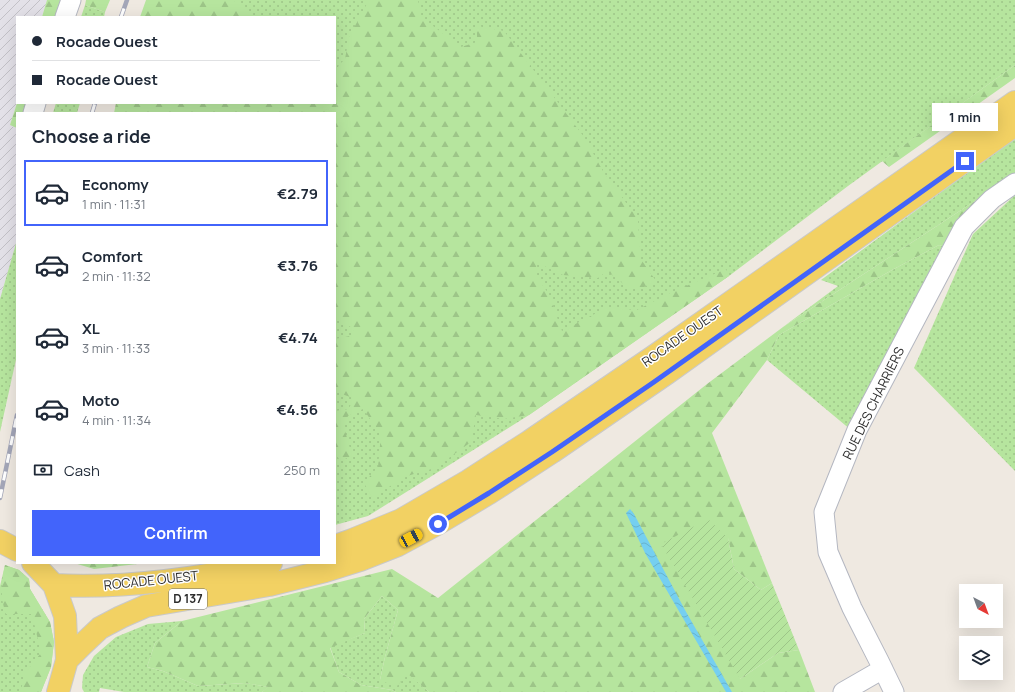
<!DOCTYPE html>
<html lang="en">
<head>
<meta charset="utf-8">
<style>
	body { margin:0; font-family:Manrope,sans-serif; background:#f6f6f7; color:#1f2937; height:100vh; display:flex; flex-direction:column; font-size:15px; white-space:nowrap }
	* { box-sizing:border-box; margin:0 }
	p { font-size:13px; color:#747a83 }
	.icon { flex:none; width:22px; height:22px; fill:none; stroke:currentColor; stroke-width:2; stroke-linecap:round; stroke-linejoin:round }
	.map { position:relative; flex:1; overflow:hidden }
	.side { position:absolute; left:16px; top:112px; width:320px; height:452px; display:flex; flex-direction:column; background:#fff; border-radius:0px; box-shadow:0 4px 16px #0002 }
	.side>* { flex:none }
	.banner { position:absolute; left:16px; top:16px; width:320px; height:88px; border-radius:0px; box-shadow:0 4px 16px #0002; display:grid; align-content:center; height:88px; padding:0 16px; background:#fff }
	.needle { width:26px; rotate:139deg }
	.controls { position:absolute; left:959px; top:584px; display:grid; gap:8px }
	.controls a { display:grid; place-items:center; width:44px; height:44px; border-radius:0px; background:#fff; box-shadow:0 4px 16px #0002; font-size:20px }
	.end { position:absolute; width:18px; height:18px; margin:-9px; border:5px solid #4264fb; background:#fff; box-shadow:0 0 0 2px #fff }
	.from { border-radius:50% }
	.bubble { position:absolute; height:28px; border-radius:0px; background:#fff; box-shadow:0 4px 16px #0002; font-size:13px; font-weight:700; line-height:28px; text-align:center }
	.car { position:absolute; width:12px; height:24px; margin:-12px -6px; border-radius:5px; box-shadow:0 0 3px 1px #0007; background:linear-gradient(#f5c518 24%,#345 0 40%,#f5c518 0 76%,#345 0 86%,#f5c518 0) }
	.banner b { display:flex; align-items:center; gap:14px; height:38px; font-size:15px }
	.banner b+b { border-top:1px solid #e0e1e3 }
	.banner i { width:10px; height:10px; background:#1f2937 }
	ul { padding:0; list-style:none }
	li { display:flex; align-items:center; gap:12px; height:66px; margin:0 8px 6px; padding:0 8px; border:2px solid transparent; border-radius:0px }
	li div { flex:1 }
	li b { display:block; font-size:15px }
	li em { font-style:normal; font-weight:700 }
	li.selected { border-color:#4264fb }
	li>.icon { width:36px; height:36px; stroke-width:1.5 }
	h2 { padding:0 16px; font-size:18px; line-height:48px }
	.pay { display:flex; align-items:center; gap:10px; height:44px; padding:0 16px; font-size:15px }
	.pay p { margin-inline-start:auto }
	.cta { display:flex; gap:8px; margin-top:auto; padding:8px 16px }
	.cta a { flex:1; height:46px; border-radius:0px; background:#4264fb; color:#fff; font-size:16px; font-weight:700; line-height:46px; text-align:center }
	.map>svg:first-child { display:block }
	.industrial { fill:url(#industrial-furrows) }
	.grass { fill:url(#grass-dots) }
	.forest { fill:url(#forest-firs) }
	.garden { fill:url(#garden-furrows) }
	.water { fill:url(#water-waves) }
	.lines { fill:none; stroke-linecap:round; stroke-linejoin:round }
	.street-casing { stroke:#b4b7c1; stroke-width:21 }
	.primary-casing { stroke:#c9c9c9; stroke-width:24 }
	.street { stroke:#fff; stroke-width:19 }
	.primary { stroke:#f2d163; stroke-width:22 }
	.rail-casing { stroke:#a3a6b8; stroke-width:4.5 }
	.rail { stroke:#fff; stroke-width:3; stroke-dasharray:9; stroke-linecap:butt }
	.route { stroke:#4264fb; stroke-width:5 }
	.labels { text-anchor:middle; stroke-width:3; stroke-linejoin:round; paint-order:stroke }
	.shield { fill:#fff; stroke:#6d6d6d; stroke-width:1 }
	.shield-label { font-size:12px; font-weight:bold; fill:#2e2e2e }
	.street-label { font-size:13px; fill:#2e2e2e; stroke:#fff }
</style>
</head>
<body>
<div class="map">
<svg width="1015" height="692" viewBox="0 0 1015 692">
	<defs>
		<pattern id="industrial-furrows" width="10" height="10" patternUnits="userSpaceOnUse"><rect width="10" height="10" fill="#e3e1e8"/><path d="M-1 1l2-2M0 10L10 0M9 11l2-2" fill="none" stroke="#c3c1c7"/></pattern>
		<pattern id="grass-dots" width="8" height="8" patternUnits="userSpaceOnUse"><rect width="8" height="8" fill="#b6e59e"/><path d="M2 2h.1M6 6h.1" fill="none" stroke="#9dc588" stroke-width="1.8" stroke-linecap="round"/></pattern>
		<pattern id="forest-firs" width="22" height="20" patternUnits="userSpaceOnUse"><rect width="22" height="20" fill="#b6e59e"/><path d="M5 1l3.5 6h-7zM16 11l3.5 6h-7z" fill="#9dc588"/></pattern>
		<pattern id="garden-furrows" width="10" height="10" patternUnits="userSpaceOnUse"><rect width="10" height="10" fill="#b6e59e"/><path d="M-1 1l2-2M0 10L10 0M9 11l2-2" fill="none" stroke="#9dc588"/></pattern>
		<pattern id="water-waves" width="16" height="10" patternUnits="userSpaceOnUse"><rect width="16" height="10" fill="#75cff0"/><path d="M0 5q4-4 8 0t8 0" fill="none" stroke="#66b2ce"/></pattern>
	</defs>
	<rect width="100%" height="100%" fill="#efe9e1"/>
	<path class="industrial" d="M 0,0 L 47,0 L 42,17 L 17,17 L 17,103 L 10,125 L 17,128 L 17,240 L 0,299 Z"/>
	<path class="grass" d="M 173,0 L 1015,0 L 1015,65 L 848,186 L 729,276 L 529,415 L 368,516 L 335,525 L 335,113 L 137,113 L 335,103 L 335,17 L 167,17 Z
		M 85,5 L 105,12 L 104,17 L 81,17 Z
		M 56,103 L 80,103 L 77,113 L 53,113 Z
		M 1015,138 L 1015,173 L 978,199 L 783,327 L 838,286 L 821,280 Z
		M 1015,195 L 1015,471 L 914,368 L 973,234 Z
		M 17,240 L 17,355 L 0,432 L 0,299 Z
		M 939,245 L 948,248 L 851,430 L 767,360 L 779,335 L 892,270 Z
		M 5,565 L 19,570 L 29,579 L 30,589 L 50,622 L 54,642 L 51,667 L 41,692 L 0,692 L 0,586 Z
		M 382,596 L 398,610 L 385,657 L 380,680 L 408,673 L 429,692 L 396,692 L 392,690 L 361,685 L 339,672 L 330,647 L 365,633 L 364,619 Z
		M 182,621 L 155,643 L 147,667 L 163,671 L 198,686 L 245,683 L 269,687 L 262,692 L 124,692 L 100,688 L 99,692 L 84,692 L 82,688 L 83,675 L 94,656 L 116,637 L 148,624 Z"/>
	<path class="forest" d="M 47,0 L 66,0 L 60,17 L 42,17 Z
		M 86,0 L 110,0 L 105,12 L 85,5 Z
		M 146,0 L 233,0 L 256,17 L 140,17 Z
		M 369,0 L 418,0 L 421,17 L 461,47 L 477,42 L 477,26 L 504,31 L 584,137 L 604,173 L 638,219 L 640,258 L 656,281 L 644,287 L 630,289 L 607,271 L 598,278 L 563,275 L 536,262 L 537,277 L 548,293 L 562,331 L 606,308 L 637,310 L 672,292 L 726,269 L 729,276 L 529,415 L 504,419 L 476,415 L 471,442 L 435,468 L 407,476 L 372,497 L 364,483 L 378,467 L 381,434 L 363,409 L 348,416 L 344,427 L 352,456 L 340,461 L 335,452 L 335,411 L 349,409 L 353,398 L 339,393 L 335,393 L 335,339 L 355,335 L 352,328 L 335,316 L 335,113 L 114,113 L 116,103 L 335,103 L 335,68 L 336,68 L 345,59 L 349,37 Z
		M 1015,65 L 1015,78 L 889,167 L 882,161 Z
		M 17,103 L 27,103 L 23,113 L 17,113 L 17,128 L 10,125 Z
		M 978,199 L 948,248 L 939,245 L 892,270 L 779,335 L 767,360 L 712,433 L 772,583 L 761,590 L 734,569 L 728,538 L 740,679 L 778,653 L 799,650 L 815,692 L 429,692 L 408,674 L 396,687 L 380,680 L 385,657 L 398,610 L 382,596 L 364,619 L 365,633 L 330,648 L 339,672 L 361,685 L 392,690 L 396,692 L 262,692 L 268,687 L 245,683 L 198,686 L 163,671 L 147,667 L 155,643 L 182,621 L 392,569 L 438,598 L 707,384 L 783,327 Z
		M 74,563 L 146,563 L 94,569 Z
		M 5,565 L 19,570 L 29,579 L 30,589 L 50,622 L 54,642 L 51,667 L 41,692 L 21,692 L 24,674 L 41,653 L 32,614 L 6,614 C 0,598 1,583 5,565 Z"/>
	<path class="garden" d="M 708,519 L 728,538 L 734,569 L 761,590 L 772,583 L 799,650 L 778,653 L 740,679 L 661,544 Z"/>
	<path class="water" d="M 630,509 L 634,514 L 685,610 L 732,692 L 726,692 L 645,553 L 626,513 Z"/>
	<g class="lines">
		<g class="street-casing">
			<path id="street" d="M 65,17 L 71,0
				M 33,113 L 36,103
				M 843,692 L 883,669
				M 894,692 L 879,661 L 852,608 L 828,552 L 824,512 L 857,430 L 964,227 L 992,199 L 1015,183"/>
		</g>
		<g class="primary-casing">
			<path id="primary" d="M 0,541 L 17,550
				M 335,546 L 352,540 L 401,520 L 468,481 L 530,441 L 653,357 L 1015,102
				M 33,563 L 54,585 L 65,616 L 67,660 L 58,692
				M 54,585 C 125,589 201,578 271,563
				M 67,660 L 83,644 L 100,628 L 121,617 L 146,606 L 269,585 L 325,571 L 360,560 L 398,545 L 437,524 L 489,493 L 552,452 L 667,373 L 1015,125"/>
		</g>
		<use href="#street" class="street"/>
		<use href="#primary" class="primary"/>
		<g class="rail-casing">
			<path id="rail" d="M 121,17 L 127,0
				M 92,113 L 95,103
				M 0,498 L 17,415"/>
		</g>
		<use href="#rail" class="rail"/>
	</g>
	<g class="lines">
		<path class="route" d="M 438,524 L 489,493 L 552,452 L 654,382 L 965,161"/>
	</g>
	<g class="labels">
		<rect class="shield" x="169" y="589" width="38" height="20" rx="3"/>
		<g class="shield-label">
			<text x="188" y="603">D 137</text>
		</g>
		<g class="street-label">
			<text transform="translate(682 336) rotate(-35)" y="5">ROCADE OUEST</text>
			<text transform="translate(873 403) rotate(-64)" y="5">RUE DES CHARRIERS</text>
			<text transform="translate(151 580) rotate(-6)" y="5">ROCADE OUEST</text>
		</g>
	</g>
</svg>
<div class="controls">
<a><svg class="needle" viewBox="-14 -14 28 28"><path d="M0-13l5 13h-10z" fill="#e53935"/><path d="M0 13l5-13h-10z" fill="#747a83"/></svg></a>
<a><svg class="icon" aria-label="layers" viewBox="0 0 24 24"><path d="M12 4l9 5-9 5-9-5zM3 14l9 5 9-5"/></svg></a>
</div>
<i class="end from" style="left:438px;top:524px"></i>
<i class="end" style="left:965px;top:161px"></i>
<div class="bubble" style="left:932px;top:103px;width:66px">1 min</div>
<i class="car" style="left:411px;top:538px;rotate:62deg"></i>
<div class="banner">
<b><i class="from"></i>Rocade Ouest</b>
<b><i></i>Rocade Ouest</b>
</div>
<section class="side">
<h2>Choose a ride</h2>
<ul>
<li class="selected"><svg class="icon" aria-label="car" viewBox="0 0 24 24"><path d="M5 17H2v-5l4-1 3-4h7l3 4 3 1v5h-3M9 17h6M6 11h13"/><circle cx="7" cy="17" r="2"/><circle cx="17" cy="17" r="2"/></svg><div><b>Economy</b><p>1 min · 11:31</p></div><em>€2.79</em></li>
<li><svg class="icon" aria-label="car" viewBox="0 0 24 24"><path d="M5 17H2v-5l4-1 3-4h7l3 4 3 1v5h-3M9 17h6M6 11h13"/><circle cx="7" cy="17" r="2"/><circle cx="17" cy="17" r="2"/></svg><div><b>Comfort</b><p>2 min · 11:32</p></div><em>€3.76</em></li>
<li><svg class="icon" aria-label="car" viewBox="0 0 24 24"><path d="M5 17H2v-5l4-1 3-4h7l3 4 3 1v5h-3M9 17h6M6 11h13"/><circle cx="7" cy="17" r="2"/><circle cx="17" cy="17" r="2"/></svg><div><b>XL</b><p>3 min · 11:33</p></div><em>€4.74</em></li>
<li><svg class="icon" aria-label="car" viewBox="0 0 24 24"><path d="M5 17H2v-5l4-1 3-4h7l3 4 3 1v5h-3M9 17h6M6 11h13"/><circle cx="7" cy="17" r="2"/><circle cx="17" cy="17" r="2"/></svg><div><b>Moto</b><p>4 min · 11:34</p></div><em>€4.56</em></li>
</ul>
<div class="pay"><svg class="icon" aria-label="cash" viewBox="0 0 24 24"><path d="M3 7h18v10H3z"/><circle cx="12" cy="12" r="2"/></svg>Cash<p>250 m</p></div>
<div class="cta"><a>Confirm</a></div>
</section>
</div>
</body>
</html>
